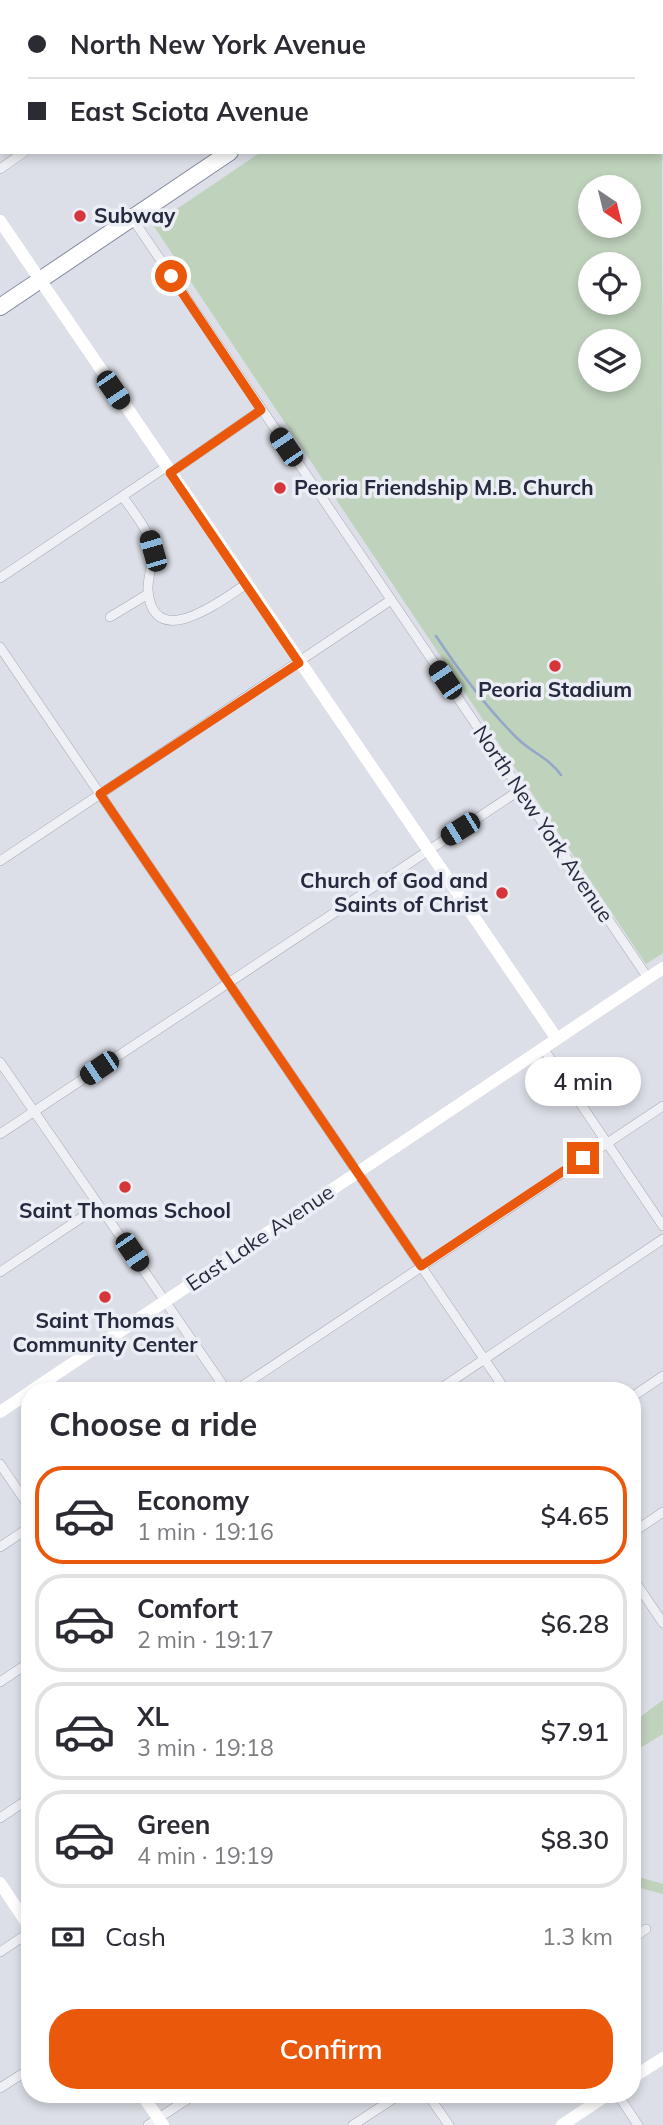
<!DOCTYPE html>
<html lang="en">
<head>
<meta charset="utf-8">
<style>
	body { margin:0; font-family:Mulish,sans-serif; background:#f7f7f7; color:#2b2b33; height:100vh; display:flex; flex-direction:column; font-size:26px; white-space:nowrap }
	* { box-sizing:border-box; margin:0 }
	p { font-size:23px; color:#7c7c81 }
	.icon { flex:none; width:38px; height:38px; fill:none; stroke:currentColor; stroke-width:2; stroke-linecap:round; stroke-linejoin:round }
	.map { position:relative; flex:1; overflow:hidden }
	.drawer { position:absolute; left:21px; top:1382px; width:620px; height:721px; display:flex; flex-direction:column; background:#fff; border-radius:28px; box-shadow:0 4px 10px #0003 }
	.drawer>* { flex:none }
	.guide { position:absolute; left:0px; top:0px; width:663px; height:154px; box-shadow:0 4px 10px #0003; display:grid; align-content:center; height:154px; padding:0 28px; background:#fff }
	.needle { width:46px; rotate:145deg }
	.buttons { position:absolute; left:578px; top:175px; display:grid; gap:14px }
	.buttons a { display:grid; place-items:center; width:63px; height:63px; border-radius:50%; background:#fff; box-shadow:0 4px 10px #0003; font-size:35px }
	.end { position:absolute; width:32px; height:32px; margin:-16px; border:9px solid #ea580c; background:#fff; box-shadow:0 0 0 4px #fff }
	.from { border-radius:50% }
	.bubble { position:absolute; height:49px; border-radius:24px; background:#fff; box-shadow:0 4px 10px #0003; font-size:23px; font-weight:600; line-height:49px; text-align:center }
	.car { position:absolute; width:21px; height:42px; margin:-21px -10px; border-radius:9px; box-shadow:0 0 5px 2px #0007; background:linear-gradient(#222 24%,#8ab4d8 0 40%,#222 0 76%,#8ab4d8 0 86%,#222 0) }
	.guide b { display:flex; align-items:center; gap:24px; height:66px; font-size:26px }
	.guide b+b { border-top:2px solid #e1e1e2 }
	.guide i { width:18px; height:18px; background:#2b2b33 }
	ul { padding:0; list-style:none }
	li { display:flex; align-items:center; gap:21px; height:98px; margin:0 14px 10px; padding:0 14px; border:4px solid #e1e1e2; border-radius:28px }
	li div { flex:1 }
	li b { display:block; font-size:26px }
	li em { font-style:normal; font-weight:600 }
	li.on { border-color:#ea580c }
	li>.icon { width:63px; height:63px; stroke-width:1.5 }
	h2 { padding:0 28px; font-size:32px; line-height:84px }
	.pay { display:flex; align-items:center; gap:18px; height:77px; padding:0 28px; font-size:26px }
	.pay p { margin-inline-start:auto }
	.cta { display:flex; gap:14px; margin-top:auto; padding:14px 28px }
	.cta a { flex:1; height:80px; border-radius:28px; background:#ea580c; color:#fff; font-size:28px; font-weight:600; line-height:80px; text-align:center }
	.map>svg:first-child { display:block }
	.green { fill:#bfd2bc; fill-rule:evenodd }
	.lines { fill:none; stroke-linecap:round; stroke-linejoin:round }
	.stream { stroke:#94a7ca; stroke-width:2.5 }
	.street-casing { stroke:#a5a9b4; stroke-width:10 }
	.highway-casing { stroke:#82899f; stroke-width:18 }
	.street { stroke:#eff0f5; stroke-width:9 }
	.secondary { stroke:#fff; stroke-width:12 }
	.highway { stroke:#fff; stroke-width:16 }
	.route { stroke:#ea580c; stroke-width:9 }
	.poi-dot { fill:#d63639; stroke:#ebeef5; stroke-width:2.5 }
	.labels { text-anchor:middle; stroke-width:7; stroke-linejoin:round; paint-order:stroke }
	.poi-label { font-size:21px; font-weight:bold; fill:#252a3e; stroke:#ebeef5 }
	.street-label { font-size:21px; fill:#252a3e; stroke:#ebeef5 }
</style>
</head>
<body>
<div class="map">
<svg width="663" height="2125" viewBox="0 0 663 2125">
	<rect width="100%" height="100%" fill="#dcdfe7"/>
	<path class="green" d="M 662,146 L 663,953 L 646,964 L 153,225 L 261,152 L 662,152 ZM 590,187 L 628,187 L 628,226 L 590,226 ZM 590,264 L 628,264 L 628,303 L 590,303 ZM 590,341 L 628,341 L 628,380 L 590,380 Z
		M 663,1700 L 663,1734 L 632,1753 L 632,1723 Z
		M 632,1875 L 663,1884 L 663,1894 L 632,1886 Z"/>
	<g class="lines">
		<path class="stream" d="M 436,636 C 460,672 488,710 519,740 C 533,753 550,759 561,775"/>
		<g class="street-casing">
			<path id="street" d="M 399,0 L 401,2
				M 642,0 L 643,2
				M 53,2 L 56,0
				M 246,2 L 248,0
				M 662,35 L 663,38
				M 0,38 L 2,37
				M 0,169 L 24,152
				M 132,218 L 648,978
				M 170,473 L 261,410
				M 123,497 C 134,513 148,529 152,548 C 155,562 147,576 148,591 C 154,653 222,600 245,585
				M 0,578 L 166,467
				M 110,617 L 148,594
				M 0,647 L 506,1391
				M 0,861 L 391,600
				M 543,1048 L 663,1226
				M 0,1062 L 227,1391
				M 0,1134 L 520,790
				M 0,1272 L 99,1206
				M 235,1391 L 663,1106
				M 437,1391 L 663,1239
				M 632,1397 L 663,1376
				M 0,1464 L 30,1508
				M 632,1533 L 663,1512
				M 0,1547 L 30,1527
				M 632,1577 L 663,1623
				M 0,1682 L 30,1662
				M 0,1818 L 30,1798
				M 632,1939 L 646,1929
				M 0,1952 L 30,1932
				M 0,2088 L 30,2069
				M 428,2095 L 449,2125
				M 618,2095 L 638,2125
				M 148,2125 L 194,2095
				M 353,2125 L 399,2095"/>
		</g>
		<g class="highway-casing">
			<path id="highway" d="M 454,2 L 456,0
				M 0,307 L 230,152"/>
		</g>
		<use href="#street" class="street"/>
		<path class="secondary" d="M 0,221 L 557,1039
			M 31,1391 L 663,968
			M 0,1412 L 30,1392
			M 0,1883 L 30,1928
			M 632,2078 L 663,2058
			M 142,2095 L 163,2125
			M 562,2125 L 607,2095"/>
		<use href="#highway" class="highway"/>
	</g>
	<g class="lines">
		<path class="route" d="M 171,276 L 261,410 L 170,473 L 299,663 L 100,794 L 421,1266 L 583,1158"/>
	</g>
	<g class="poi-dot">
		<circle cx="80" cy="216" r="7"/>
		<circle cx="280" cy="488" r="7"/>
		<circle cx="555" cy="666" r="7"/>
		<circle cx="502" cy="893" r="7"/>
		<circle cx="125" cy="1187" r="7"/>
		<circle cx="105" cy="1297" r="7"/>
	</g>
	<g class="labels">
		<g class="poi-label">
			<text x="94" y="223" text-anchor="start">Subway</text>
			<text x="294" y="495" text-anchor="start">Peoria Friendship M.B. Church</text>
			<text x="555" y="697">Peoria Stadium</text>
			<text x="488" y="888" text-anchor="end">Church of God and<tspan x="488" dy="24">Saints of Christ</tspan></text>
			<text x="125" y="1218">Saint Thomas School</text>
			<text x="105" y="1328">Saint Thomas<tspan x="105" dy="24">Community Center</tspan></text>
		</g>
		<g class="street-label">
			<text transform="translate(543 824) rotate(56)" y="7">North New York Avenue</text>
			<text transform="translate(260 1238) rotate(-34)" y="7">East Lake Avenue</text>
		</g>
	</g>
</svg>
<div class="buttons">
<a><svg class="needle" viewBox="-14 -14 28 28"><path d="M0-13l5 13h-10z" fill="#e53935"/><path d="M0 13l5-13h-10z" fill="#7c7c81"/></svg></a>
<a><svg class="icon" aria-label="locate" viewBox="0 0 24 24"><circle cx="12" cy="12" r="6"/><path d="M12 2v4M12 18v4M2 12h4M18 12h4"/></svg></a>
<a><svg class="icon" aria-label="layers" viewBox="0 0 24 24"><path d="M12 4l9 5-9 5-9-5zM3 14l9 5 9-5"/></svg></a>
</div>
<i class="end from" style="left:171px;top:276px"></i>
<i class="end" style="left:583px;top:1158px"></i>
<div class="bubble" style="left:525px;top:1057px;width:116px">4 min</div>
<i class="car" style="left:113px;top:390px;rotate:146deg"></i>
<i class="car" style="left:286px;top:447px;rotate:326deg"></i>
<i class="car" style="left:153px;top:551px;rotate:344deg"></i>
<i class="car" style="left:445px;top:680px;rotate:326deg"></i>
<i class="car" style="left:460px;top:829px;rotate:238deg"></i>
<i class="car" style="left:99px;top:1068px;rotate:236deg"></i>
<i class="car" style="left:132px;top:1252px;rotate:146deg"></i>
<div class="guide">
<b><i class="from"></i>North New York Avenue</b>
<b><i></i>East Sciota Avenue</b>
</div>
<section class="drawer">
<h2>Choose a ride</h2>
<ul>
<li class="on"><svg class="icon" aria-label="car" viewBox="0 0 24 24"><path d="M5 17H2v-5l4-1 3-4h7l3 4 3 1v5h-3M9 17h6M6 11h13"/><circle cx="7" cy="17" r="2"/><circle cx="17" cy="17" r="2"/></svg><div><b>Economy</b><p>1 min · 19:16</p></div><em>$4.65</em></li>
<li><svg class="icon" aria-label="car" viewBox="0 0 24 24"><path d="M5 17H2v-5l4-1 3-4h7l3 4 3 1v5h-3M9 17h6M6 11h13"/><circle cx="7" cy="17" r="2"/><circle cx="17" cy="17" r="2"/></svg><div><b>Comfort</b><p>2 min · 19:17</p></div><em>$6.28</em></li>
<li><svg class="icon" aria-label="car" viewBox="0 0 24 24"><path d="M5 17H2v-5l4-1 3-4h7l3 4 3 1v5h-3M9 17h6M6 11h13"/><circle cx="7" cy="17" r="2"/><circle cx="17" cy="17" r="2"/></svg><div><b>XL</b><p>3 min · 19:18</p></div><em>$7.91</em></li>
<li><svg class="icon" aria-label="car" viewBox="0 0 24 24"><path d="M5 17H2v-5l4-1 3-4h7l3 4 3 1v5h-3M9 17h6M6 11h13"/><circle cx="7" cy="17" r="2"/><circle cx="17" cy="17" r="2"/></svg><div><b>Green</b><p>4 min · 19:19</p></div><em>$8.30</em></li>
</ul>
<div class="pay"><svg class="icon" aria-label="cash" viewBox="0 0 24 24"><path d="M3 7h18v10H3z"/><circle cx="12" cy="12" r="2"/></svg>Cash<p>1.3 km</p></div>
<div class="cta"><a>Confirm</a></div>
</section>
</div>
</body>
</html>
